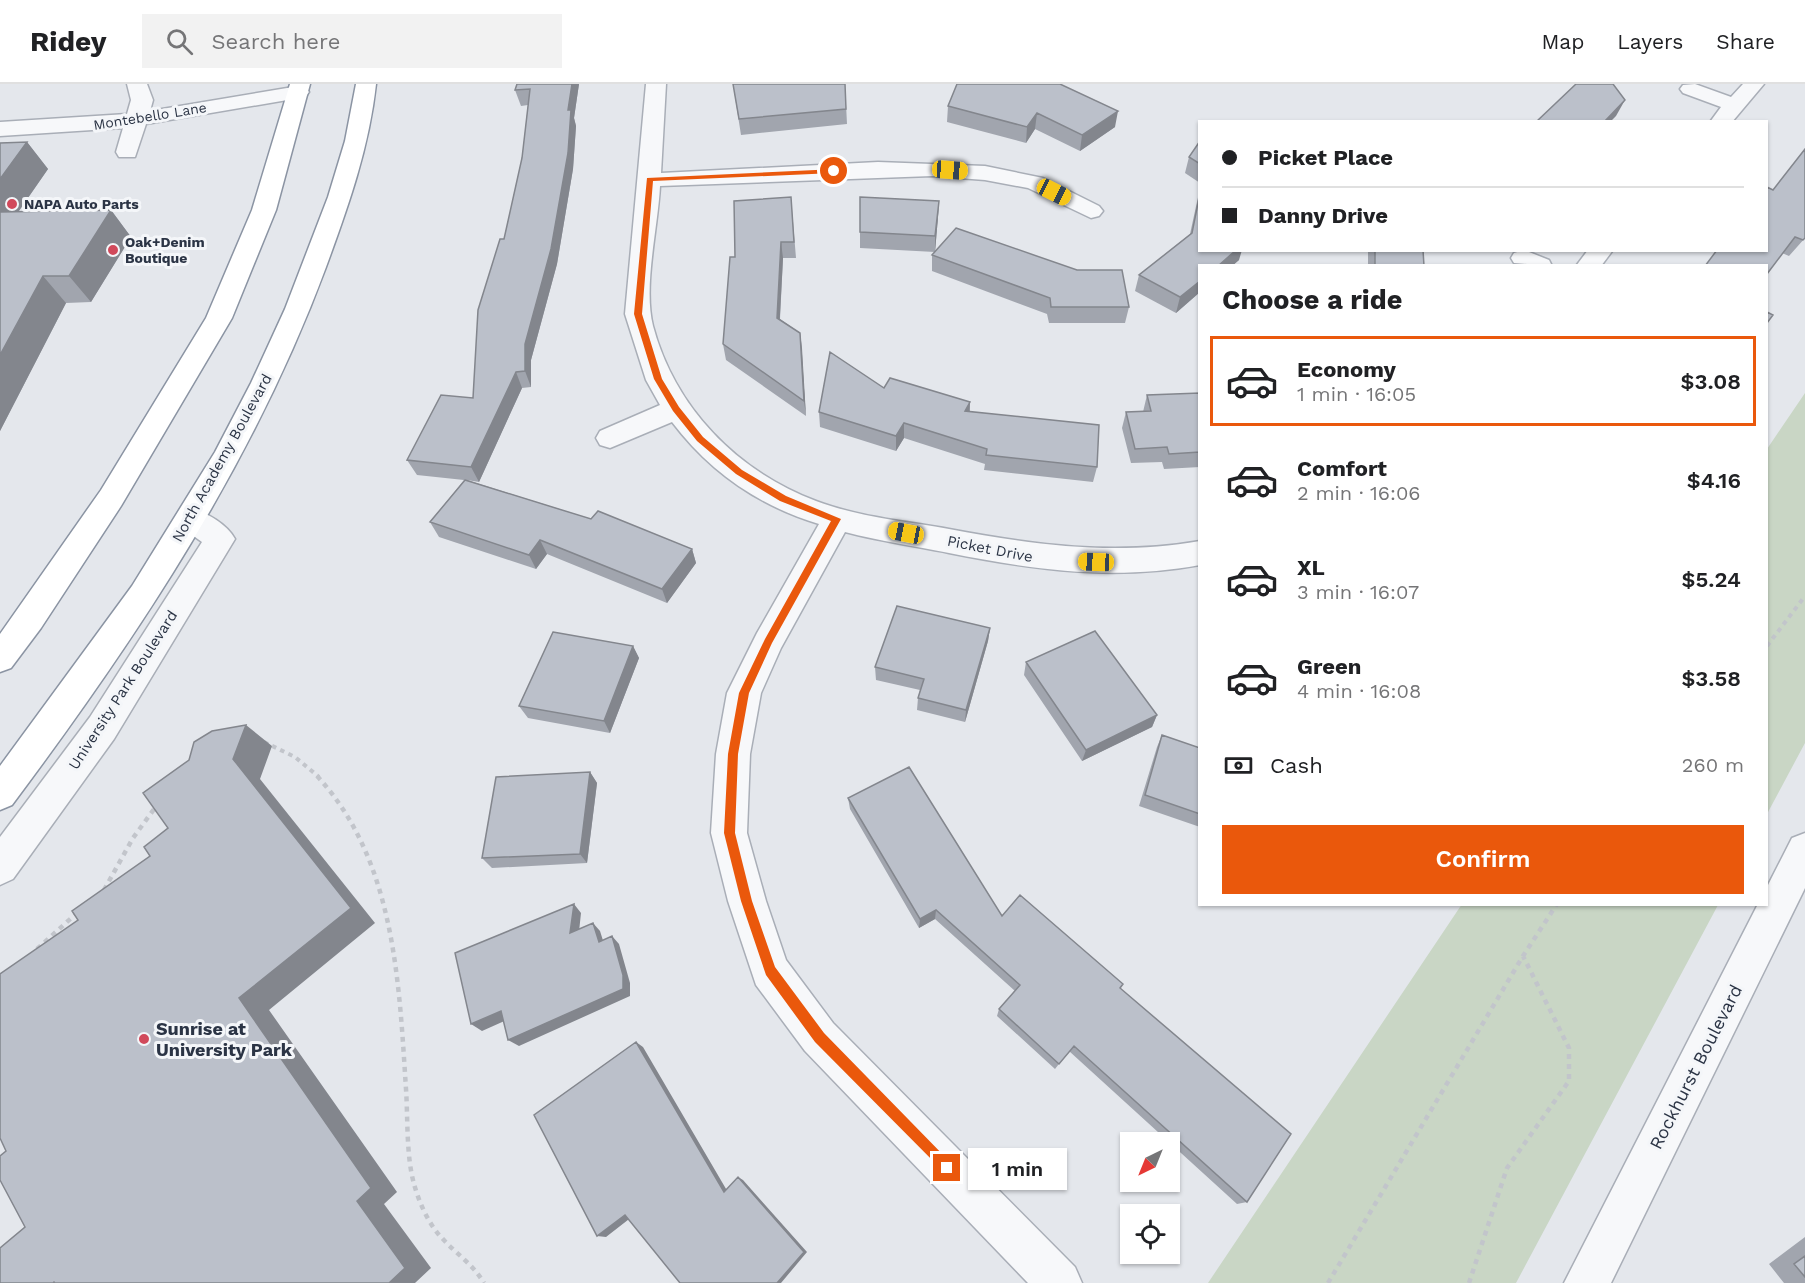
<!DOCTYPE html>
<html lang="en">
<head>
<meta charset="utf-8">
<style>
	body { margin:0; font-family:"Work Sans",sans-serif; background:#f2f2f2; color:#202124; height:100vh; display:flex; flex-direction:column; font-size:22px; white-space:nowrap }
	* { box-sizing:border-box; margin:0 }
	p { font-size:20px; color:#757577 }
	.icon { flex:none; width:33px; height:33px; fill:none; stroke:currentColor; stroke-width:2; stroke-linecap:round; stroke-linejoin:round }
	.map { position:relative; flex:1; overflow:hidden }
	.sheet { position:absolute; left:1198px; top:180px; width:570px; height:642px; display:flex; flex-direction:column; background:#fff; border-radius:0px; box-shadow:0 2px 4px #0004 }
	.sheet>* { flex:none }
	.banner { position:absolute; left:1198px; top:36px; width:570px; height:132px; border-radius:0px; box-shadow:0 2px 4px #0004; display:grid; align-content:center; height:132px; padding:0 24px; background:#fff }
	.needle { width:39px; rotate:223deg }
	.buttons { position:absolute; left:1120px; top:1048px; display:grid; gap:12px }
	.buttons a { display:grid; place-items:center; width:60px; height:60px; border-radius:0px; background:#fff; box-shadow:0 2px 4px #0004; font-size:30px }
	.end { position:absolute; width:27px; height:27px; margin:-14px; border:8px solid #ea580c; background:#fff; box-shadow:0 0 0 3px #fff }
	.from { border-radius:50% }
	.bubble { position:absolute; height:42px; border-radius:0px; background:#fff; box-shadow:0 2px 4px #0004; font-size:20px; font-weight:600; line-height:42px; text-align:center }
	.car { position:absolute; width:18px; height:36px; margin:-18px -9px; border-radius:8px; box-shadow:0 0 4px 2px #0007; background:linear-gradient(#f5c518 24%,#345 0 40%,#f5c518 0 76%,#345 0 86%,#f5c518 0) }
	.banner b { display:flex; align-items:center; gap:21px; height:57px; font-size:22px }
	.banner b+b { border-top:2px solid #e0e0e0 }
	.banner i { width:15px; height:15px; background:#202124 }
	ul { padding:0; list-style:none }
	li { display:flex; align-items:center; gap:18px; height:90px; margin:0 12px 9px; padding:0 12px; border:3px solid transparent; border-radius:0px }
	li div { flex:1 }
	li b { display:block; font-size:22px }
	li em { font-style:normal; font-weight:600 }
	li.selected { border-color:#ea580c }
	li>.icon { width:54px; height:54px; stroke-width:1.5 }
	h2 { padding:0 24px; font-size:27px; line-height:72px }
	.pay { display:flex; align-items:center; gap:15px; height:66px; padding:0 24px; font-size:22px }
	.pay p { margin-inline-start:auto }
	.button { display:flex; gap:12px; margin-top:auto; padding:12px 24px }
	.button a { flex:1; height:69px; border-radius:0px; background:#ea580c; color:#fff; font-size:24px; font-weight:600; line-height:69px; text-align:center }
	header { display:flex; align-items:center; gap:36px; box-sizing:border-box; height:84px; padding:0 30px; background:#fff; border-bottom:2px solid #e0e0e0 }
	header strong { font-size:28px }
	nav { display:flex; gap:33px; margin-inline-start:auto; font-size:21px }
	.search { width:420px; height:54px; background:#f2f2f2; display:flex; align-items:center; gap:15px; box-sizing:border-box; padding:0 21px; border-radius:0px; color:#757577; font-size:22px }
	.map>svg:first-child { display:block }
	.green { fill:#c9d6c5 }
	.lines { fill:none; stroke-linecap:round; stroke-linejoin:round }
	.minor-casing { stroke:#a9aeb7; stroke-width:3 }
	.highway-casing { stroke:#8b94a3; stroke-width:3 }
	.path-far1 { stroke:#c2c5cb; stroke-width:4; stroke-dasharray:4.5 4.5; stroke-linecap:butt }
	.path { stroke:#c2c5cb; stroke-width:4.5; stroke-dasharray:5 5; stroke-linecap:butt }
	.minor { fill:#f7f8fa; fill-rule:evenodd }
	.highway { fill:#fff; fill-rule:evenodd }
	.wall { fill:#a1a5ae }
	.shaded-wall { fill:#83868d }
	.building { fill:#bbc0ca; stroke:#83868d; stroke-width:1.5 }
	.route { fill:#ea580c }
	.poi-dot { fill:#d1495b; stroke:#f4f6f9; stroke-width:2 }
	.labels { text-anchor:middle; stroke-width:6; stroke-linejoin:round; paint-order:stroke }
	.far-street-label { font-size:14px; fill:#2b3445; stroke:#f4f6f9 }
	.far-poi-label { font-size:14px; font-weight:bold; fill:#2b3445; stroke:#f4f6f9; text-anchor:start }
	.street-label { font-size:15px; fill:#2b3445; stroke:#f4f6f9 }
	.near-poi-label { font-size:18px; font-weight:bold; fill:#2b3445; stroke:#f4f6f9; text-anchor:start }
	.near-street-label { font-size:18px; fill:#2b3445; stroke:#f4f6f9 }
</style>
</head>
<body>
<header>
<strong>Ridey</strong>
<div class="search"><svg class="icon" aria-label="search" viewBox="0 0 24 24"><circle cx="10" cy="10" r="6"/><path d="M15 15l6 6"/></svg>Search here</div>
<nav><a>Map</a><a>Layers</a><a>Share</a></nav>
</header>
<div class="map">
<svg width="1805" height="1199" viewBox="0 0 1805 1199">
	<rect width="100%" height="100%" fill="#e4e7ec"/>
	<path class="green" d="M 1805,309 L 1805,659 L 1767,730 L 1767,365 Z
		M 1462,820 L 1718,821 L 1516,1199 L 1208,1199 Z"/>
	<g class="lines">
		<g class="minor-casing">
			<path id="minor" d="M 127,0 L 147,0 L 153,16 L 150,27 L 299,2 L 306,4 L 309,8 L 306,12 L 299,14 L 146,40 L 135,73 L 119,73 L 116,68 L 123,44 L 0,52 L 0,38 L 127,30 L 131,16 Z
				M 646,0 L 666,0 L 661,89 L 878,78 L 985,82 L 1043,94 L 1099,122 L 1103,127 L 1099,132 L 1091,134 L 1028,104 L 985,96 L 932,92 L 660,102 C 658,144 643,202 653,242 C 675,324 737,387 816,417 C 858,433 905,437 949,445 C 1034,461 1114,472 1200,457 L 1200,481 C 1114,497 1034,486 949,469 C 914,462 879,457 845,448 L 781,564 L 761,609 L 750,670 L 747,749 L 766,817 L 786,876 L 833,939 L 1075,1183 L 1082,1199 L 1028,1199 L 805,967 L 756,901 L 728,817 L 711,749 L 716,670 L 727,609 L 757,549 L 819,440 C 759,422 710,388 672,338 L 610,364 L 600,361 L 596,354 L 600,347 L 660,321 L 646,296 L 625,230 Z
				M 1695,0 L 1731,13 L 1743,0 L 1764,0 L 1732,38 L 1710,38 L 1721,23 L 1683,9 L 1680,5 L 1683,1 Z
				M 1524,166 L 1549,176 L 1552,182 L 1514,179 L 1511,174 L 1514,169 Z
				M 1588,166 L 1613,166 L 1601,182 L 1576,182 Z
				M 191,424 C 207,429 227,440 235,455 L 114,655 L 13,795 L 0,801 L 0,753 L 90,633 L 202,458 L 181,443 L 176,435 L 181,427 Z
				M 1805,749 L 1805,804 L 1611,1199 L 1564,1199 L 1758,820 L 1767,820 L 1767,803 L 1792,754 Z"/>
		</g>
		<g class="highway-casing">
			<path id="highway" d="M 290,0 L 310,0 L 276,126 L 232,234 L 121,422 L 41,544 L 11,584 L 0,588 L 0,550 L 101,406 L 206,234 L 252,126 Z
				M 356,0 L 376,0 C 369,64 348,123 326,183 C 253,380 137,554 12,721 L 0,726 L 0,682 L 132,502 L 215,368 L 251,299 L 285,225 L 328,113 L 345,57 Z"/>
		</g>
		<path class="path-far1" d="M 1767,562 L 1805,512
			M 264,658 L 295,673 L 319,693"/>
		<path class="path" d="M 317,692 C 395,776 399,898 406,1005 C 408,1035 406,1071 414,1100 C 419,1118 428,1139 441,1153 C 455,1169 473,1180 484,1199
			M 104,806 L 133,754 L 157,721
			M 37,865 L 78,828
			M 1328,1199 L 1523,872 L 1557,820
			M 1469,1199 L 1507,1084 L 1569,997 L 1569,964 L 1523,872"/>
		<use href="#minor" class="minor"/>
		<use href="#highway" class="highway"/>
	</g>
	<path class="wall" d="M 517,0 L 579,0 L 574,34 L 576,42 L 573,85 L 557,180 L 531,276 L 531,303 L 522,304 L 479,398 L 467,396 L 591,435 L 692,465 L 696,479 L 667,519 L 547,470 L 536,485 L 439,453 L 430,438 L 464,396 L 417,391 L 407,376 L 473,314 L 504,155 L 522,74 L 528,21 L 521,22 L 515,6 Z
		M 733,0 L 845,0 L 847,40 L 741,51 Z
		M 957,0 L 1115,43 L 1080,67 L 1035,45 L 1026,59 L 947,38 L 948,22 Z
		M 1200,57 L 1200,99 L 1185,89 L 1189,73 Z
		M 27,58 L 48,85 L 19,127 L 111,126 L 131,153 L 91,218 L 66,219 L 0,347 L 0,59 Z
		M 1200,104 L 1200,166 L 1239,176 L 1232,182 L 1200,182 L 1200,208 L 1176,229 L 1135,207 L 1139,191 L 1190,150 Z
		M 1773,106 L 1805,154 L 1789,172 L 1782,169 Z
		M 791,113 L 796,174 L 783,174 L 780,235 L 800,249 L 806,332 L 726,276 L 723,260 L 735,173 Z
		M 939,117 L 938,133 L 935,168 L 860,164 L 860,148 Z
		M 1368,166 L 1423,166 L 1424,182 L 1368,182 Z
		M 932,171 L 1129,223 L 1125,239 L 1049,239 L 1047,230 L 932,187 Z
		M 884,304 L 970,318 L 970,328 L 1097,383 L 1093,398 L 984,386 L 985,380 L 904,354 L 896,367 L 820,343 L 819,328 Z
		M 1200,309 L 1200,383 L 1164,385 L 1162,378 L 1131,379 L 1122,344 L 1126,328 L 1143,328 L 1147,311 Z
		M 990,544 L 988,557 L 965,638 L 917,626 L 918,614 L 920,606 L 876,596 L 875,583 Z
		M 633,562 L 639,574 L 610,649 L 528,634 L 519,622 Z
		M 1026,578 L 1157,631 L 1152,643 L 1082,677 L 1024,591 Z
		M 1162,651 L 1200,664 L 1200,743 L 1139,722 L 1157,663 Z
		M 590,688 L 597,699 L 587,779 L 492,784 L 482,774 Z
		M 848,714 L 1002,832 L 1120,904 L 1247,1118 L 1237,1120 L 1069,967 L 1055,985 L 997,932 L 999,925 L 1015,907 L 935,835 L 919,844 L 850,725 Z
		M 1805,1153 L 1805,1199 L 1784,1199 L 1769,1180 Z"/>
	<path class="shaded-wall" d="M 572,0 L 579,0 L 574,34 L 576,42 L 573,85 L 557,180 L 531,276 L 531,303 L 525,287 L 525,260 Z
		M 1625,16 L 1616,32 L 1610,38 L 1604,38 Z
		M 1118,27 L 1115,43 L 1080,67 L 1082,51 Z
		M 1037,29 L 1035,45 L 1026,59 L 1027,43 Z
		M 27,58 L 48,85 L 0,154 L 0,95 Z
		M 939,117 L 938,133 L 935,168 L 935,152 Z
		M 111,126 L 131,153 L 91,218 L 69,192 Z
		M 781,158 L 783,174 L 779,249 L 777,234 Z
		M 1236,166 L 1242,166 L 1239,176 L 1232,182 L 1218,182 Z
		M 43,192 L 66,219 L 0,347 L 0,271 Z
		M 1200,197 L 1200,208 L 1176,229 L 1180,213 Z
		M 800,249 L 802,264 L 806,332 L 804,317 Z
		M 516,288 L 522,304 L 479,398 L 471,383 Z
		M 970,318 L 969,333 L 965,327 Z
		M 904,339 L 904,354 L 896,367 L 896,352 Z
		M 540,456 L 547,470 L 536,485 L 529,471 Z
		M 692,465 L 696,479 L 667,519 L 662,505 Z
		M 990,544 L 988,557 L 965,638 L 966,626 Z
		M 633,562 L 639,574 L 610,649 L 604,637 Z
		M 1157,631 L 1152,643 L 1082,677 L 1086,666 Z
		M 246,641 L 272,662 L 260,695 L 375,839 L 269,926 L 397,1108 L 384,1120 L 431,1184 L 415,1199 L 389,1199 L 239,914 L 233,675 Z
		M 590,688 L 597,699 L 587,779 L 580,770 Z
		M 574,820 L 581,829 L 578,857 L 570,849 Z
		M 936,826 L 935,835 L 919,844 L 920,835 Z
		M 593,839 L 600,847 L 606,866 L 599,858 Z
		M 612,852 L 619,860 L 630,899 L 630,912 L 519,962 L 508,956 Z
		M 501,927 L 511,934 L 482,947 L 471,940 Z
		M 636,958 L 643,963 L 729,1110 L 724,1108 Z
		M 738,1093 L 743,1096 L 807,1168 L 781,1199 L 777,1199 Z
		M 625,1131 L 633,1132 L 606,1153 L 597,1152 Z"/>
	<path class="building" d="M 517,0 L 572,0 L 568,26 L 571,26 L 568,69 L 551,165 L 525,260 L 525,287 L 516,288 L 471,383 L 407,376 L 441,311 L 473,314 L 478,226 L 500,155 L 504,155 L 522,74 L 530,5 L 515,6 Z
		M 733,0 L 845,0 L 846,25 L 739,35 Z
		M 957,0 L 1060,0 L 1118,27 L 1082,51 L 1037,29 L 1027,43 L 948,22 Z
		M 1576,0 L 1613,0 L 1625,16 L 1604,38 L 1536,38 Z
		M 1200,57 L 1200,80 L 1189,73 Z
		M 27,58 L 0,95 L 0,59 Z
		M 1805,65 L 1805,154 L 1803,156 L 1795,153 L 1767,190 L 1767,182 L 1705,182 L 1717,166 L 1767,166 L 1767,103 L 1773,106 Z
		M 1200,109 L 1200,166 L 1236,166 L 1218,182 L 1200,182 L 1200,197 L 1180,213 L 1139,191 L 1192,149 Z
		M 791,113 L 794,158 L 781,158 L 777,234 L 800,249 L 804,317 L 723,260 L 730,173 L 735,173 L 734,117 Z
		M 860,113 L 939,117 L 935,152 L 860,148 Z
		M 111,126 L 69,192 L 43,192 L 0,271 L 0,128 Z
		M 956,144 L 1077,186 L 1122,186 L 1129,223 L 1051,223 L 1050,214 L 932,171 Z
		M 1375,166 L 1423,166 L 1424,182 L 1375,182 Z
		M 1767,228 L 1773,231 L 1767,239 Z
		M 830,268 L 884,304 L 890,294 L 970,318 L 965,327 L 1099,341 L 1097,383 L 986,371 L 987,365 L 904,339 L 896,352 L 819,328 Z
		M 1200,309 L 1200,368 L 1169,370 L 1167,363 L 1135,365 L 1126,328 L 1151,327 L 1147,311 Z
		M 465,396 L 591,435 L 598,427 L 692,465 L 662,505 L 540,456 L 529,471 L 430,438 Z
		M 897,522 L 990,544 L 966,626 L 918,614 L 924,595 L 875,583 Z
		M 1095,547 L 1157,631 L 1086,666 L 1026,578 Z
		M 553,548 L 633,562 L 604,637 L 519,622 Z
		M 246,641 L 233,675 L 351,824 L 239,914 L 371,1104 L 357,1117 L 405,1184 L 389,1199 L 55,1199 L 54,1198 L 53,1199 L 0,1199 L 0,1164 L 25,1143 L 0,1096 L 0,1072 L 6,1067 L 0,1054 L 0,890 L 78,836 L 72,827 L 150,772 L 144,763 L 168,744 L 143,709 L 189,676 L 194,658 L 212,647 Z
		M 1162,651 L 1200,664 L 1200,730 L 1145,711 Z
		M 909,683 L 1002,832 L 1020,811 L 1123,900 L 1120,904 L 1291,1050 L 1247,1118 L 1074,962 L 1059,980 L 999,925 L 1020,901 L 936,826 L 920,835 L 848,714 Z
		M 590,688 L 580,770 L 482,774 L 496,693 Z
		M 574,820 L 570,849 L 593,839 L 599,858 L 612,852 L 623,891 L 623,905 L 508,956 L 501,927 L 471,940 L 455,869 Z
		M 636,958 L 724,1108 L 738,1093 L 804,1168 L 777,1199 L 680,1199 L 625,1131 L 597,1152 L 534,1031 Z
		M 1805,1172 L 1805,1193 L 1794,1180 Z"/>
	<path class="route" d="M 837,85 L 834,89 L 653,97 L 642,230 L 662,295 L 679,323 L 703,353 L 742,386 L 786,412 L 841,435 L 772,559 L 749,609 L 738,670 L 735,749 L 752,817 L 775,883 L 824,949 L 952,1080 L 952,1089 L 947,1091 L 815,958 L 766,891 L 741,817 L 724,749 L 728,670 L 739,609 L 765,555 L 831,437 L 780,417 L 736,390 L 697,357 L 673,327 L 654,295 L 634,230 L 647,94 Z"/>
	<g class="poi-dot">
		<circle cx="12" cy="120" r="6"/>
		<circle cx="113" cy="166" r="6"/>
		<circle cx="144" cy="955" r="6"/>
	</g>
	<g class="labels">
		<g class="far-street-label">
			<text transform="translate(150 32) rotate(-9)" y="5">Montebello Lane</text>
		</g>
		<g class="far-poi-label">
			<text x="24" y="125">NAPA Auto Parts</text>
			<text x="125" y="163">Oak+Denim<tspan x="125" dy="16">Boutique</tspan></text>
		</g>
		<g class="street-label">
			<text transform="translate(222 374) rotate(-61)" y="5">North Academy Boulevard</text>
			<text transform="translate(990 465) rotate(11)" y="5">Picket Drive</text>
			<text transform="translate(123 606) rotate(-57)" y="5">University Park Boulevard</text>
		</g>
		<g class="near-poi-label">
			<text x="156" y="951">Sunrise at<tspan x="156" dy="21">University Park</tspan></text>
		</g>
		<g class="near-street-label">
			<text transform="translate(1696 983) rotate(-63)" y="6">Rockhurst Boulevard</text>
		</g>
	</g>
</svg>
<div class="buttons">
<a><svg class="needle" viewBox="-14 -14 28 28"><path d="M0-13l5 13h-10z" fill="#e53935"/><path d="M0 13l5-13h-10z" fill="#757577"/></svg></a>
<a><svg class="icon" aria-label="locate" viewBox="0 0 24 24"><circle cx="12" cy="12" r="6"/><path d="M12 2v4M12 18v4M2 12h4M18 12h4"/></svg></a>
</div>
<i class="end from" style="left:834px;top:87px"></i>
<i class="end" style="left:947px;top:1084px"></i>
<div class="bubble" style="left:968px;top:1064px;width:99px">1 min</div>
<i class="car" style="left:950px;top:86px;rotate:94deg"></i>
<i class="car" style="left:1054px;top:108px;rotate:117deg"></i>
<i class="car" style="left:906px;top:449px;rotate:281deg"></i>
<i class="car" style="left:1096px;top:478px;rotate:272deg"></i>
<div class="banner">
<b><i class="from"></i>Picket Place</b>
<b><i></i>Danny Drive</b>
</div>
<section class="sheet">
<h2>Choose a ride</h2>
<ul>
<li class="selected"><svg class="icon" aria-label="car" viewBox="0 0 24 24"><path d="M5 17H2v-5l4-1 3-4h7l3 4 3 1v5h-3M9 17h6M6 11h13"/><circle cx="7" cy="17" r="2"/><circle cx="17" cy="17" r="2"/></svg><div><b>Economy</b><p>1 min · 16:05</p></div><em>$3.08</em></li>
<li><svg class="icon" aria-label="car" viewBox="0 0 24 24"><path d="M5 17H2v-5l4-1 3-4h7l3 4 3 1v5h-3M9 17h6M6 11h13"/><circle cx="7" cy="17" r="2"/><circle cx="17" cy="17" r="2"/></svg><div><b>Comfort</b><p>2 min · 16:06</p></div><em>$4.16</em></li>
<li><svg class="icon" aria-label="car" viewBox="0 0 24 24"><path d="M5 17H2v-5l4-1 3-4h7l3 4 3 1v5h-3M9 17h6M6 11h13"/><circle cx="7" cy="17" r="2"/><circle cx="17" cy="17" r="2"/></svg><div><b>XL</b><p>3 min · 16:07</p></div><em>$5.24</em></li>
<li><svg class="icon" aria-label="car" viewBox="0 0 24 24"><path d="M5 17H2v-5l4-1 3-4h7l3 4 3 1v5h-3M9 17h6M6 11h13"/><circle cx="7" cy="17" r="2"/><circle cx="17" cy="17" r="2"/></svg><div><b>Green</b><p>4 min · 16:08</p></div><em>$3.58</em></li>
</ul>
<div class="pay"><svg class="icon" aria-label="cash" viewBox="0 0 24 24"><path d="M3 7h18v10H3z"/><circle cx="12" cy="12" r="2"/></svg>Cash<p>260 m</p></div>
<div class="button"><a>Confirm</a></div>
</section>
</div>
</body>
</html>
